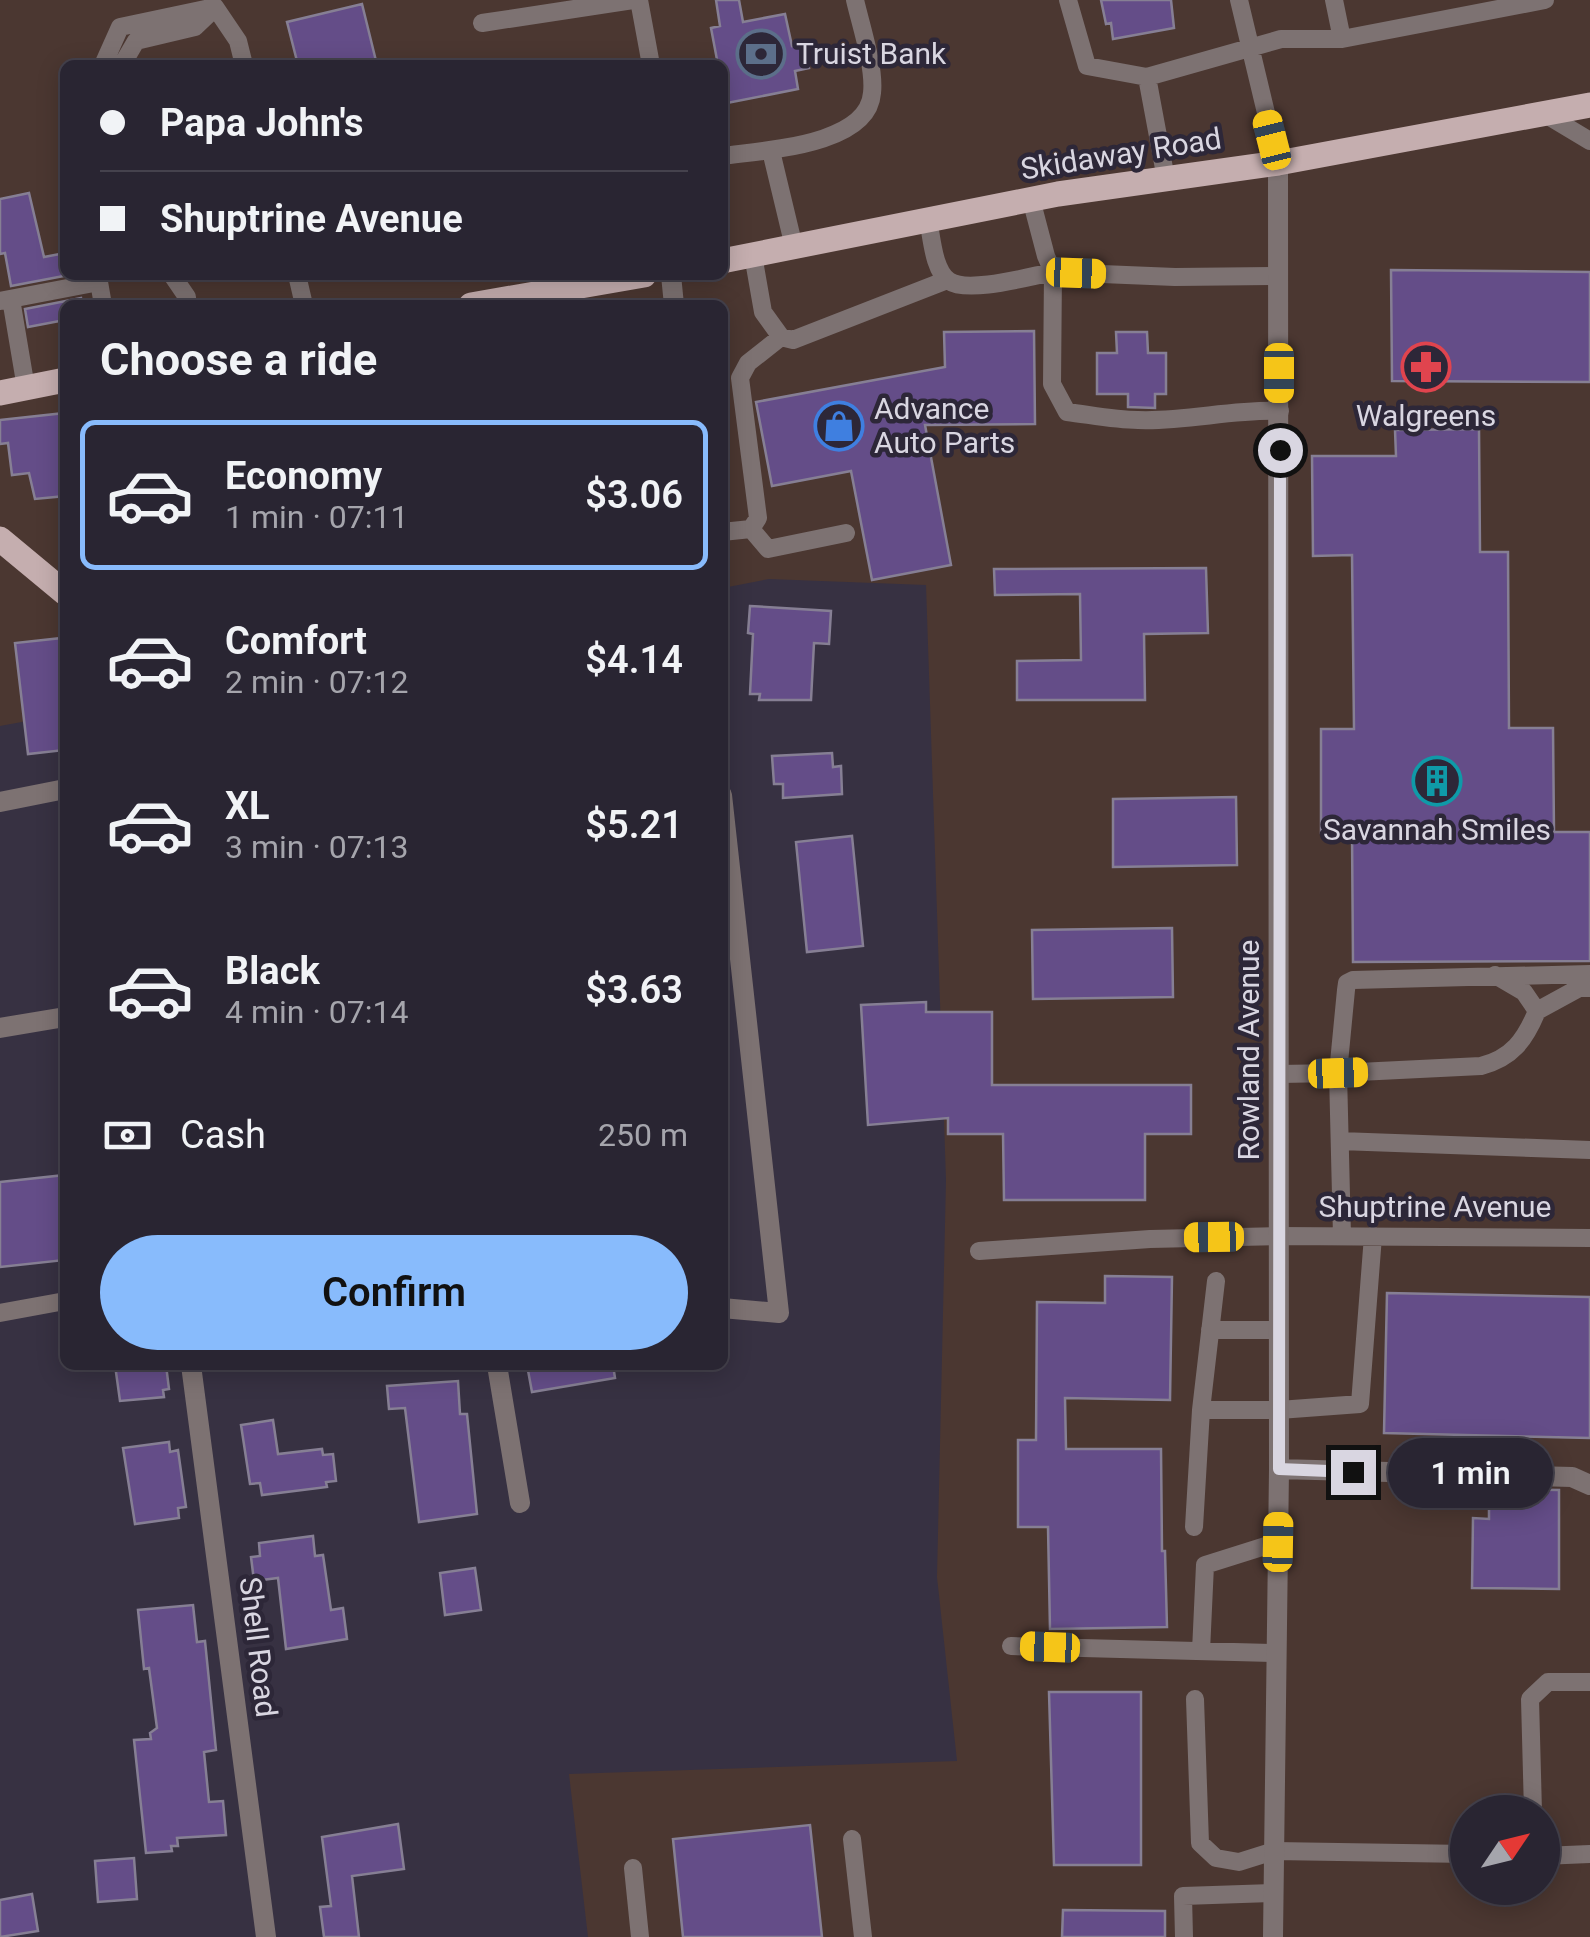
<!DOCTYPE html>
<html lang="en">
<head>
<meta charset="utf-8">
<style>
	body { margin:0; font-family:Roboto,sans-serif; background:#312d3a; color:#f1f3f6; height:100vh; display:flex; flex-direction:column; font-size:38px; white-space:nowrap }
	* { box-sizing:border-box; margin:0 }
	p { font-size:32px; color:#a5a5ac }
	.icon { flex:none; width:55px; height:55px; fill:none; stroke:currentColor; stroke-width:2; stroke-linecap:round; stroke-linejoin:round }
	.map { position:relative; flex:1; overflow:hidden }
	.sheet { position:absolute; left:60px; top:300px; width:668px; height:1070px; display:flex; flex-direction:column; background:#292532; border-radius:15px; box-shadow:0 5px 25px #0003,0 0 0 2px #45424d }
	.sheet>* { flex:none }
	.banner { position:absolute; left:60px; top:60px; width:668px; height:220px; border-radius:15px; box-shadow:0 5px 25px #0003,0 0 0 2px #45424d; display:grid; align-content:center; height:220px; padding:0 40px; background:#292532 }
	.needle { width:65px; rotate:55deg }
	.buttons { position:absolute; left:1450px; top:1795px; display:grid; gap:20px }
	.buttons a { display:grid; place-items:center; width:110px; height:110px; border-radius:50%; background:#292532; box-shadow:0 5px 25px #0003,0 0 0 2px #45424d; font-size:50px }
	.end { position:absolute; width:45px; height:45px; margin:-22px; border:12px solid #d9d6e1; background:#111; box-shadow:0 0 0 5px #111 }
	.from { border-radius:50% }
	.bubble { position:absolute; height:70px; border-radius:35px; background:#292532; box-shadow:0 5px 25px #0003,0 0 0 2px #45424d; font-size:32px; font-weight:600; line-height:70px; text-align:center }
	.car { position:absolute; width:30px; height:60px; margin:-30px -15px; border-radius:12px; box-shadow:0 0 8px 2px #0007; background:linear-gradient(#f5c518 24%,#345 0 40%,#f5c518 0 76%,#345 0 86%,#f5c518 0) }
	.banner b { display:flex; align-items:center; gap:35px; height:95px; font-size:38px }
	.banner b+b { border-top:2px solid #45424d }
	.banner i { width:25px; height:25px; background:#f1f3f6 }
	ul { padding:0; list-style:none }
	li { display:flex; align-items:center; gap:30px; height:150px; margin:0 20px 15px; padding:0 20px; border:5px solid transparent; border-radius:15px }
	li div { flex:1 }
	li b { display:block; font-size:38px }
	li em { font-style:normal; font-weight:600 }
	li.active { border-color:#88bbfc }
	li>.icon { width:90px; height:90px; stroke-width:1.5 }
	h2 { padding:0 40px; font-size:45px; line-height:120px }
	.pay { display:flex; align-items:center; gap:25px; height:110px; padding:0 40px; font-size:38px }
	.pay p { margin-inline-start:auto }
	.action { display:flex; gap:20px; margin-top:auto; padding:20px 40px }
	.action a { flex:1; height:115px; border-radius:60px; background:#88bbfc; color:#111; font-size:40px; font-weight:600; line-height:115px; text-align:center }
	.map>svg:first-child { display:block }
	.commercial { fill:#4b3731; fill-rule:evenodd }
	.building { fill:#644d88; stroke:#867f94; stroke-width:2.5 }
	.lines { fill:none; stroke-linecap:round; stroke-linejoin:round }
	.lane { stroke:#7d7272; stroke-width:18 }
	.street { stroke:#7d7272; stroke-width:20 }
	.primary { stroke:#c5aeaf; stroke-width:25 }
	.route { stroke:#d9d6e1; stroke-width:12 }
	.labels { text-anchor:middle; stroke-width:9; stroke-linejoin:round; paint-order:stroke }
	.poi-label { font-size:30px; fill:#d9d6e1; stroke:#2d2738; text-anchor:start }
	.street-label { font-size:30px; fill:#d9d6e1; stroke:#2d2738 }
</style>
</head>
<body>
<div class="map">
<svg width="1590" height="1937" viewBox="0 0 1590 1937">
	<rect width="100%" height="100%" fill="#373142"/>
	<path class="commercial" d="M 0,0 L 1590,0 L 1590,1937 L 588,1937 L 569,1774 L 957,1761 L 937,1577 L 946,1180 L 926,585 L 769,579 L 723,588 L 722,305 L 65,305 L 65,714 L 0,726 ZM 65,65 L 722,65 L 722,275 L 65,275 ZM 1468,1812 L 1542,1812 L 1542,1888 L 1468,1888 Z"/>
	<path class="building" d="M 716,0 L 739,0 L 743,22 L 785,14 L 792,46 L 804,44 L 809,68 L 795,71 L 798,89 L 722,104 L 722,65 L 718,65 L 711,28 L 720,26 Z
		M 1101,0 L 1171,0 L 1174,28 L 1113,39 L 1111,23 L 1106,24 Z
		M 362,4 L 377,65 L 298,65 L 287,22 Z
		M 29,193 L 44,257 L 65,253 L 65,275 L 69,275 L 11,286 L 5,253 L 0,254 L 0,199 Z
		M 1391,270 L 1590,272 L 1590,382 L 1392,381 Z
		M 81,298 L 82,305 L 65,305 L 65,320 L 28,327 L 25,309 Z
		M 1034,331 L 1035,424 L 925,425 L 951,565 L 872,580 L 851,471 L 772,486 L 756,402 L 945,367 L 944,332 Z
		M 1116,332 L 1147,332 L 1148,353 L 1166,353 L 1166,394 L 1155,394 L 1155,408 L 1128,407 L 1128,394 L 1097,394 L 1097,353 L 1117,353 Z
		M 65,413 L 65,496 L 35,499 L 29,473 L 12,475 L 8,443 L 0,444 L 0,420 Z
		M 1479,429 L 1480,552 L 1508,552 L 1509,728 L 1553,728 L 1554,832 L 1590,832 L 1590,961 L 1353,962 L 1352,833 L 1321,833 L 1321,729 L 1354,729 L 1352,555 L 1313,556 L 1312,456 L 1396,456 L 1395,430 Z
		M 1206,568 L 1208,633 L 1144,634 L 1145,700 L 1017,700 L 1017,661 L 1081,660 L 1080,594 L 995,595 L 994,569 Z
		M 750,606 L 831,611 L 829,644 L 814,643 L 811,700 L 759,700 L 760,694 L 750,694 L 753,634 L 748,633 Z
		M 62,638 L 65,750 L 28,754 L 15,643 Z
		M 832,753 L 833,767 L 841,766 L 842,794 L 783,798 L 783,784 L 774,784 L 772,756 Z
		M 1236,797 L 1237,865 L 1113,867 L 1113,799 Z
		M 852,836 L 863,946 L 807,952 L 796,842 Z
		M 1172,928 L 1173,997 L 1033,999 L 1032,930 Z
		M 926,1002 L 926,1012 L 992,1012 L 992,1085 L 1191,1085 L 1191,1134 L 1145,1134 L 1145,1200 L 1004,1200 L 1003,1134 L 948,1134 L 948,1118 L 868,1125 L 861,1005 Z
		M 65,1175 L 65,1260 L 0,1267 L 0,1182 Z
		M 1105,1276 L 1172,1277 L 1170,1400 L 1065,1398 L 1066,1449 L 1161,1449 L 1162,1551 L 1165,1551 L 1167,1627 L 1050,1629 L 1048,1527 L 1018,1527 L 1018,1440 L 1036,1440 L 1037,1302 L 1105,1303 Z
		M 1387,1293 L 1590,1297 L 1590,1438 L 1384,1433 Z
		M 115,1365 L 166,1365 L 169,1389 L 163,1390 L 164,1397 L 120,1401 Z
		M 527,1365 L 613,1365 L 615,1378 L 532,1392 Z
		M 458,1381 L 460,1414 L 467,1414 L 477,1514 L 419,1522 L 405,1408 L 389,1409 L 387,1386 Z
		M 273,1420 L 278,1454 L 322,1449 L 323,1455 L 333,1454 L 336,1481 L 326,1482 L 327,1487 L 262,1495 L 260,1483 L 250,1484 L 241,1425 Z
		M 169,1442 L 170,1452 L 178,1450 L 186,1507 L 178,1508 L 179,1518 L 135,1524 L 123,1448 Z
		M 1496,1489 L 1559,1490 L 1559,1589 L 1472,1588 L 1473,1518 L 1489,1519 L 1489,1500 L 1496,1500 Z
		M 313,1536 L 315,1556 L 323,1555 L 331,1610 L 343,1608 L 347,1639 L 286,1649 L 278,1578 L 254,1581 L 251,1557 L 260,1556 L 259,1543 Z
		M 475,1568 L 481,1610 L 445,1615 L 440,1573 Z
		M 193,1605 L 197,1642 L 205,1641 L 216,1750 L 204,1752 L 209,1802 L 223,1801 L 226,1835 L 177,1838 L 178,1846 L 171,1846 L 172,1851 L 146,1853 L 134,1740 L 151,1739 L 150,1733 L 157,1728 L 149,1668 L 144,1669 L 138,1610 Z
		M 1049,1692 L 1141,1692 L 1141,1865 L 1054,1865 Z
		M 398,1824 L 404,1869 L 352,1876 L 359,1937 L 324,1937 L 320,1907 L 331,1906 L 322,1837 Z
		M 810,1825 L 822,1937 L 683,1937 L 673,1839 Z
		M 134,1858 L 137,1899 L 98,1902 L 95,1861 Z
		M 32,1894 L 38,1931 L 0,1937 L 0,1900 Z
		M 1063,1910 L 1165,1911 L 1165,1937 L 1062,1937 Z"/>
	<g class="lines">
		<path class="lane" d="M 639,0 L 651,65
			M 1068,0 L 1087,66 L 1147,77 L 1281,39 L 1342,39 L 1545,0
			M 1239,0 L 1278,163
			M 1334,0 L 1342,39
			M 215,7 L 238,41 L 244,65
			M 482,23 L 633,0
			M 103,65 L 120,27 L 215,7
			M 122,65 L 136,41 L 195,27 L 215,8
			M 1147,77 L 1166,179
			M 1545,114 L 1590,141
			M 771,151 L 794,247
			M 722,156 C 763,150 868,146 872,93 C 875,68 861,26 855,0
			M 1031,199 L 1046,256 L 1053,272 L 1175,277 L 1279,276
			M 928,220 C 932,237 933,270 949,281 C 968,294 1031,276 1053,272 L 1052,384 L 1067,412 C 1091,415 1115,420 1138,420 C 1186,422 1232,409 1280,411
			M 753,255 L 763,312 L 781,337 L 793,340 L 947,280
			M 172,275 L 187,297 L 186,305
			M 297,275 L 304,305
			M 11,299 L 26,388
			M 0,301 L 99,282 L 103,305
			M 751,529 L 758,518 L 740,378 L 748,363 L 781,337
			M 751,529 L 768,549 L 846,533
			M 722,532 L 751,529
			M 1537,1011 L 1579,988 L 1590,988
			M 1279,1074 L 1338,1073 L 1346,990 L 1347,983 L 1353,980 L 1590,974
			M 1340,1141 L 1590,1150
			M 1342,1236 L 1338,1073 L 1481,1066 C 1512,1058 1525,1040 1537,1011 L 1524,992 L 1495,975
			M 979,1251 L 1150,1239 L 1279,1236 L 1590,1238
			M 0,1313 L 65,1301
			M 1210,1330 L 1279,1330
			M 1201,1410 L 1216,1281
			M 1194,1527 L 1201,1410 L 1279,1410 L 1360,1404 L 1373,1236
			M 1011,1646 L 1276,1653
			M 1201,1651 L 1205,1565 L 1278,1542
			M 1195,1699 L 1200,1843 L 1216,1858 L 1239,1862 L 1274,1851 L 1468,1854
			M 1533,1812 L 1530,1699 L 1548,1682 L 1590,1682
			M 852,1839 L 863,1937
			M 1542,1856 L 1590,1854
			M 633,1868 L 640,1937
			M 1184,1937 L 1183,1896 L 1274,1893"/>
		<path class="street" d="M 671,275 L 674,305
			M 722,795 L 779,1313 L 722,1308
			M 0,802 L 65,789
			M 0,1028 L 65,1017
			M 191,1365 L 266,1937
			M 497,1365 L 520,1503
			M 1279,1469 L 1572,1477 L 1590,1485
			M 1273,1937 L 1279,1469 L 1278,163"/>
		<path class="primary" d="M 722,261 L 1058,194 L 1278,163 L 1590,105
			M 471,305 L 644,275
			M 0,393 L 65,380
			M 0,539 L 65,593"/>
	</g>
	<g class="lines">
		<path class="route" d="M 1280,450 L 1279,1469 L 1353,1472"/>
	</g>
	<defs>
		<g id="bank-ring" transform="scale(2.5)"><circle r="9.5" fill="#2d2738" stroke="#5c6f8a" stroke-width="1.5"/><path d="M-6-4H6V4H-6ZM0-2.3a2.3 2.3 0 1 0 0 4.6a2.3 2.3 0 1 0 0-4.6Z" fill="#5c6f8a"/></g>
		<g id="pharmacy-ring" transform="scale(2.5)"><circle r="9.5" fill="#2d2738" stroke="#e0444e" stroke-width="1.5"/><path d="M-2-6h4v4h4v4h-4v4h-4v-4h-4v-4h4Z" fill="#e0444e"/></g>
		<g id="shop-ring" transform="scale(2.5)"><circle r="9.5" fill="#2d2738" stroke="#3f7fe0" stroke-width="1.5"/><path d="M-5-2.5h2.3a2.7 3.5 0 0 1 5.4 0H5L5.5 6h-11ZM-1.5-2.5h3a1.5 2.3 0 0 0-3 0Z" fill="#3f7fe0"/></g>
		<g id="building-ring" transform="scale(2.5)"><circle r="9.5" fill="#2d2738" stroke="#0f9aa8" stroke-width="1.5"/><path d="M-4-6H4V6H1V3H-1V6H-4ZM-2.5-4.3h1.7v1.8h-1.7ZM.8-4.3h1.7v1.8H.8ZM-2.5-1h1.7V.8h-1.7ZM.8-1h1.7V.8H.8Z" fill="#0f9aa8"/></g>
	</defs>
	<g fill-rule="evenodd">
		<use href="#bank-ring" x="761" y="54"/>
		<use href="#pharmacy-ring" x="1426" y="367"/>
		<use href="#shop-ring" x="839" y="426"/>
		<use href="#building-ring" x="1437" y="781"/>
	</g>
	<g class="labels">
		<g class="poi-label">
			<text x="796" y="64">Truist Bank</text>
			<text x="874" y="419">Advance<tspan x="874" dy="34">Auto Parts</tspan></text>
			<text x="1426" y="426" text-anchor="middle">Walgreens</text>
			<text x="1437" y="840" text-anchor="middle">Savannah Smiles</text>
		</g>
		<g class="street-label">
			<text transform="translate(1121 154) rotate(-9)" y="10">Skidaway Road</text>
			<text transform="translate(1249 1050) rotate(-90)" y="10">Rowland Avenue</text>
			<text x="1435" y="1217">Shuptrine Avenue</text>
			<text transform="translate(258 1647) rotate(83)" y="10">Shell Road</text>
		</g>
	</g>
</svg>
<div class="buttons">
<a><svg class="needle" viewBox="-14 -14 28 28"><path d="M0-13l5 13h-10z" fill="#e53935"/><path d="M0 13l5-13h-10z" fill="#a5a5ac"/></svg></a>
</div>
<i class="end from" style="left:1280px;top:450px"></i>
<i class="end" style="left:1353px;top:1472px"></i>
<div class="bubble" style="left:1388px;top:1438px;width:165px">1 min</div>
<i class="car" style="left:1272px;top:140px;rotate:346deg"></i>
<i class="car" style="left:1076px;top:273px;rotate:92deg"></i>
<i class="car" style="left:1279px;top:373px;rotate:180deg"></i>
<i class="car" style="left:1338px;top:1073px;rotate:88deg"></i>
<i class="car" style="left:1214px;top:1237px;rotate:269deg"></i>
<i class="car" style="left:1278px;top:1542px;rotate:1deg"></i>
<i class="car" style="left:1050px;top:1647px;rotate:272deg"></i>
<div class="banner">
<b><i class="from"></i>Papa John's</b>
<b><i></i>Shuptrine Avenue</b>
</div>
<section class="sheet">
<h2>Choose a ride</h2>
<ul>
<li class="active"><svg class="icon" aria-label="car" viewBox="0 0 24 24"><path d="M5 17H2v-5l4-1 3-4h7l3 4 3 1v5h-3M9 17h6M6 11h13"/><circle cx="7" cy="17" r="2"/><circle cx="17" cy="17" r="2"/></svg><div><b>Economy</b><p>1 min · 07:11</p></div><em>$3.06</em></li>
<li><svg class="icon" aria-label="car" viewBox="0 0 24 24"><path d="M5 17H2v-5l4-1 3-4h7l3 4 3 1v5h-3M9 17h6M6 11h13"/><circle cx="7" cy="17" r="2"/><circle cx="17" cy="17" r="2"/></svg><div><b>Comfort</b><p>2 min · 07:12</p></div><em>$4.14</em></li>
<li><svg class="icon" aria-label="car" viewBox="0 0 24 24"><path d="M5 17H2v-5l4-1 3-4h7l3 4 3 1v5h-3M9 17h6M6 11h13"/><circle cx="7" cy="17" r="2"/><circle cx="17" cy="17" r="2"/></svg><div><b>XL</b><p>3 min · 07:13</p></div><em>$5.21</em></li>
<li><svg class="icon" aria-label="car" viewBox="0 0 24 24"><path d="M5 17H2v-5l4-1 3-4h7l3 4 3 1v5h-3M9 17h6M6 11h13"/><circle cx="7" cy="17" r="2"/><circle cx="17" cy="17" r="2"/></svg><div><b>Black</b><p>4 min · 07:14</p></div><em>$3.63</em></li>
</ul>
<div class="pay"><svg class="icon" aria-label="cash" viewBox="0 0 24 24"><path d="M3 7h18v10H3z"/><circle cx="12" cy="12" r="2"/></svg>Cash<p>250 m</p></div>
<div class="action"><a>Confirm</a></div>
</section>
</div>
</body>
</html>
